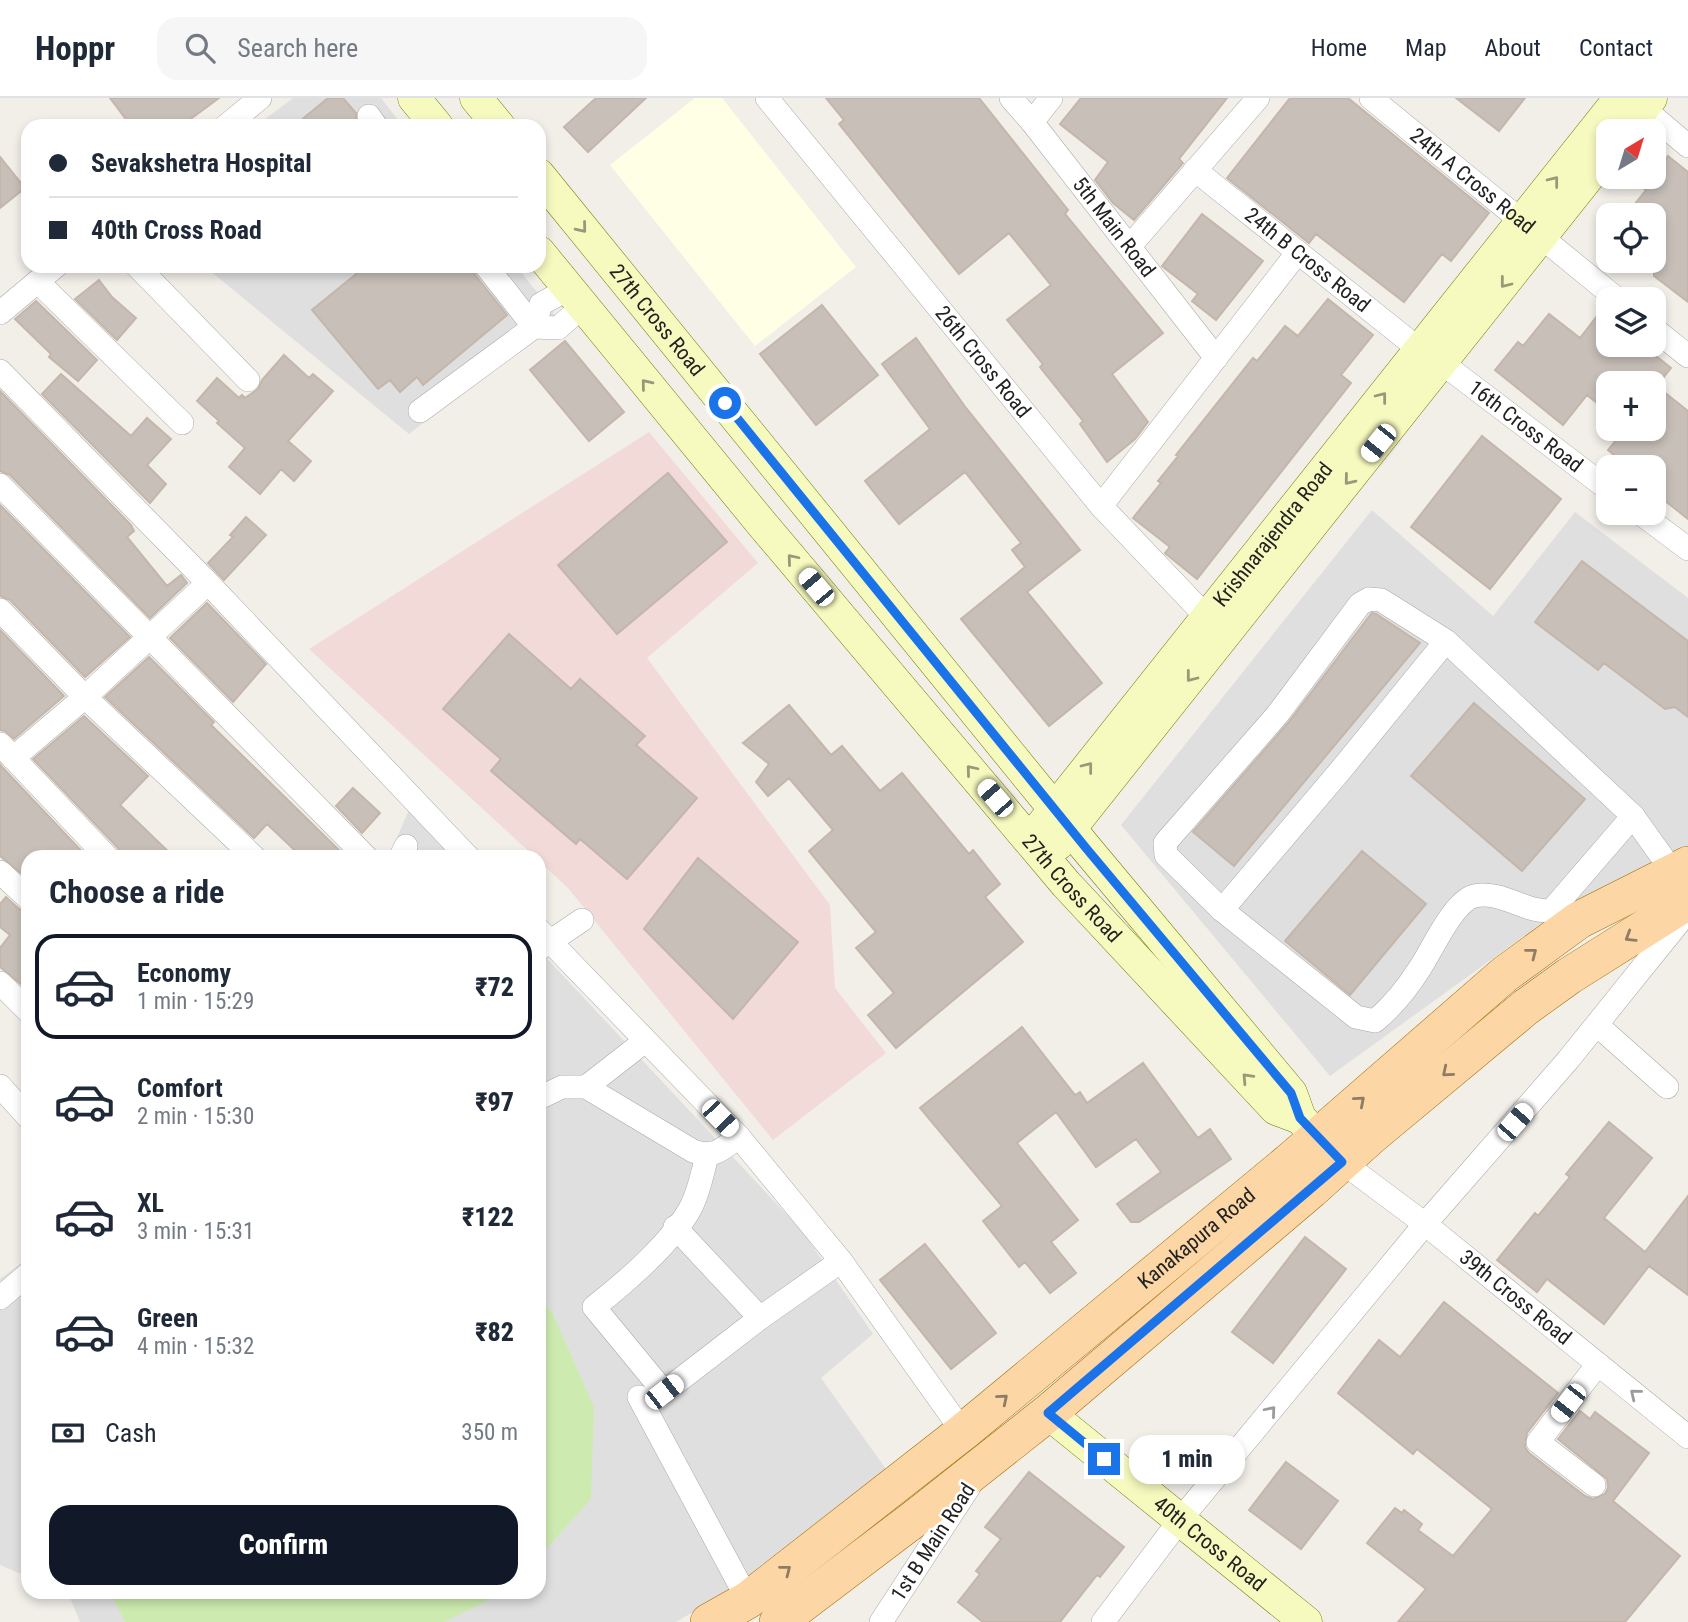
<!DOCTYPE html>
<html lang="en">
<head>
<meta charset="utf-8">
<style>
	body { margin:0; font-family:"Roboto Condensed",sans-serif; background:#f6f6f7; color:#1f2937; height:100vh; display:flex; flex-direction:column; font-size:26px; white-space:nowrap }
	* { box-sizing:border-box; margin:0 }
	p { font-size:23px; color:#747a83 }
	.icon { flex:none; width:38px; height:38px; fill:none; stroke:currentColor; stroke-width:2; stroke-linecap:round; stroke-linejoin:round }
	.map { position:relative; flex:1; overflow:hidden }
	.drawer { position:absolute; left:21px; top:752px; width:525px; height:749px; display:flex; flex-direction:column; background:#fff; border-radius:21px; box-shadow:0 4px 10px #0003 }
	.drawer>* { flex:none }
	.banner { position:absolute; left:21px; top:21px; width:525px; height:154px; border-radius:21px; box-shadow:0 4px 10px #0003; display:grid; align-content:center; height:154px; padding:0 28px; background:#fff }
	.needle { width:46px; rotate:38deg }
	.controls { position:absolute; left:1596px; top:21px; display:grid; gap:14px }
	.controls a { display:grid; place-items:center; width:70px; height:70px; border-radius:14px; background:#fff; box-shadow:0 4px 10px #0003; font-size:35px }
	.end { position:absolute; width:32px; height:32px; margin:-16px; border:9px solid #1a73e8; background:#fff; box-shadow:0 0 0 4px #fff }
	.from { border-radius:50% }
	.bubble { position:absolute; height:49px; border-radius:21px; background:#fff; box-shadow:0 4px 10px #0003; font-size:23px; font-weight:800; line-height:49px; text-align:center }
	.car { position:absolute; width:21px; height:42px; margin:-21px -10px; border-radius:9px; box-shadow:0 0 5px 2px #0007; background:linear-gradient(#fff 24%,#345 0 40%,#fff 0 76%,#345 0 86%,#fff 0) }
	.banner b { display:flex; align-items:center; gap:24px; height:66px; font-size:26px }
	.banner b+b { border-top:2px solid #e0e1e3 }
	.banner i { width:18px; height:18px; background:#1f2937 }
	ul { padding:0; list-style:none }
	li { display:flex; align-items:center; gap:21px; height:105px; margin:0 14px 10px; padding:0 14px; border:4px solid transparent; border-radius:21px }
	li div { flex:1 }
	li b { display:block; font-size:26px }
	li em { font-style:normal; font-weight:800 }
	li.on { border-color:#111827 }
	li>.icon { width:63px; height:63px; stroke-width:1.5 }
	h2 { padding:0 28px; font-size:32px; line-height:84px }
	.pay { display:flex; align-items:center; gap:18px; height:77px; padding:0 28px; font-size:26px }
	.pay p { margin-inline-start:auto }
	.cta { display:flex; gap:14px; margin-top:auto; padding:14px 28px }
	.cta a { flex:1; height:80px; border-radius:21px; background:#111827; color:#fff; font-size:28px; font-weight:800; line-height:80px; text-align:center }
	header { display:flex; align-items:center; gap:42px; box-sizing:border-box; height:98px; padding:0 35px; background:#fff; border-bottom:2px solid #e0e1e3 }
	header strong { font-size:33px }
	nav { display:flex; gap:38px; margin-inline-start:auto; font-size:24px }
	.search { width:490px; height:63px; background:#f6f6f7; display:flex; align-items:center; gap:18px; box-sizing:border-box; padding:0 24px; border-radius:21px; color:#747a83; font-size:26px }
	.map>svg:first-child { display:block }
	.residential { fill:#e0dfdf }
	.commercial { fill:#f2dad9 }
	.education { fill:#ffffe5 }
	.grass { fill:#cdebb0 }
	.building { fill:#c7bfb8; stroke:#c4b6ab; stroke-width:2 }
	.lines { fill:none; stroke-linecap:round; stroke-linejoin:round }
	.street-casing { stroke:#a9a9a9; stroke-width:24 }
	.secondary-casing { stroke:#707d05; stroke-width:33 }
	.primary-casing { stroke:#a06b00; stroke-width:38 }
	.street { stroke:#fff; stroke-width:23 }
	.secondary { stroke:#f7fabf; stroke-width:32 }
	.primary { stroke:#fcd6a4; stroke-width:37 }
	.oneway { stroke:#979978 }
	.oneway2 { stroke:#8f7c63 }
	.oneway3 { stroke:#9c9c9c }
	.route { stroke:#1a73e8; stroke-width:9 }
	.labels { text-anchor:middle; stroke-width:5; stroke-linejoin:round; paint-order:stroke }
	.street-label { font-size:21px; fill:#222; stroke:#fff }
</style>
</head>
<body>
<header>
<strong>Hoppr</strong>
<div class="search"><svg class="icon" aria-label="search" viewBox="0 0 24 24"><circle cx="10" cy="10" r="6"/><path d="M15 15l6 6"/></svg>Search here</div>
<nav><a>Home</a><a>Map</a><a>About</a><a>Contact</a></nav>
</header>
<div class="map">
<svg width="1688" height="1524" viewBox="0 0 1688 1524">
	<rect width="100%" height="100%" fill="#f2efe9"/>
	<path class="residential" d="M 293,0 L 381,0 L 403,28 L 256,28 Z
		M 204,168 L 516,168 L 557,219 L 409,336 Z
		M 1372,412 L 1493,518 L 1575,414 L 1688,500 L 1688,748 L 1564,809 L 1330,978 L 1121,727 Z
		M 409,712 L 453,760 L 388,760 Z
		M 539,852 L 803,1134 L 873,1236 L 821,1280 L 891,1378 L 748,1482 L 676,1524 L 80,1524 L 68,1495 L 539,1494 Z
		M 28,1160 L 28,1479 L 0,1467 L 0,1181 Z"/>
	<path class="commercial" d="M 649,334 L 758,465 L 647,560 L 830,807 L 835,890 L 886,955 L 773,1042 L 568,790 L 539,763 L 539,760 L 535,759 L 309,551 Z"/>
	<path class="education" d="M 695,0 L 722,0 L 856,169 L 755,248 L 610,67 Z"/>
	<path class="grass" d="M 539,1198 L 553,1216 L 594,1309 L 591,1401 L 539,1459 Z
		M 110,1495 L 504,1495 L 444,1524 L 125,1524 Z"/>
	<path class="building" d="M 110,0 L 219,0 L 181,28 L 131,28 Z
		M 328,0 L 343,0 L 356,15 L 356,22 L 348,28 L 294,28 Z
		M 596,0 L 646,0 L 588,54 L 564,29 Z
		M 826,0 L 979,0 L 1068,112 L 1065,116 L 1163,235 L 1112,276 L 1148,324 L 1135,341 L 1107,364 L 1080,326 L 1083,323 L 1040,269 L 1043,266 L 1007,222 L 1051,187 L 1009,135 L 959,176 L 839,26 L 844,22 Z
		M 1081,0 L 1227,0 L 1179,61 L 1183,65 L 1134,122 L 1113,105 L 1095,82 L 1108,64 L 1060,26 Z
		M 1290,0 L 1348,0 L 1489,115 L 1451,163 L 1442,156 L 1404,204 L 1316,136 L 1309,145 L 1227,80 Z
		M 1456,0 L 1525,0 L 1499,33 Z
		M 1668,58 L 1688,74 L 1688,204 L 1654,178 L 1654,117 L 1626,117 L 1646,92 L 1643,90 L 1654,79 Z
		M 0,59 L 25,90 L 0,110 Z
		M 1202,116 L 1263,163 L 1216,222 L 1192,203 L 1198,196 L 1162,168 Z
		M 366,168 L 472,168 L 475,177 L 507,217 L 423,287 L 417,279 L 400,294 L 390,282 L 378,291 L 312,212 Z
		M 99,182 L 112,199 L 136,220 L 117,242 L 75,201 Z
		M 1328,201 L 1373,237 L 1341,277 L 1351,285 L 1197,481 L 1165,455 L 1170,449 L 1133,420 L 1161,385 L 1158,383 L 1178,358 L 1176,357 L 1253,260 L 1257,263 L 1285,228 L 1298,238 Z
		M 36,203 L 97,262 L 78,283 L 49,259 L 51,256 L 15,221 Z
		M 822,207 L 878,277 L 816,327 L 760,256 Z
		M 1604,209 L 1608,212 L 1608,247 L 1642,247 L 1671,270 L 1659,285 L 1608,285 L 1608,314 L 1587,297 L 1563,327 L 1495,272 L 1518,244 L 1523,248 L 1549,216 L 1580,240 Z
		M 916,240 L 966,310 L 1080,452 L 1027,494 L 1102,585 L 1049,628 L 961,521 L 1025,469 L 1012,452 L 1021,445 L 965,374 L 899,426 L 865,383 L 930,331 L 882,266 Z
		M 565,243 L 624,314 L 589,343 L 530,272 Z
		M 284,257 L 309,280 L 313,276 L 333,293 L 288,343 L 311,363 L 294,383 L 281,371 L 260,396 L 229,369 L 245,350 L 217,325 L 219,323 L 197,303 L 217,280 L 239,300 L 242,297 L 245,300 L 258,291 L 262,282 Z
		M 61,276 L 131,338 L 147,320 L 171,341 L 147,367 L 166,386 L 150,405 L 42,296 Z
		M 1654,286 L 1688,313 L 1688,421 L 1654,394 L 1654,369 L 1629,369 L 1608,352 L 1625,331 L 1654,331 Z
		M 0,293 L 131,427 L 134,433 L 127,439 L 167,488 L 181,477 L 187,485 L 150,520 L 10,377 L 0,373 Z
		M 1482,338 L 1561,401 L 1490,491 L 1411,429 Z
		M 668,375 L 727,444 L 617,536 L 558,467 Z
		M 0,407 L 130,539 L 85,579 L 10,502 L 0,498 Z
		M 246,419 L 266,437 L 224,482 L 208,465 L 233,439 L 230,437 Z
		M 1582,463 L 1688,543 L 1688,619 L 1675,609 L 1665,611 L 1604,565 L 1598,572 L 1535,524 Z
		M 207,505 L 266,566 L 233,604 L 170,540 Z
		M 1372,515 L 1376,516 L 1420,545 L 1234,768 L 1193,734 L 1288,625 Z
		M 0,532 L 64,598 L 14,641 L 5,633 L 0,632 Z
		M 509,536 L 571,591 L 580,581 L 645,638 L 636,647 L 697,700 L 627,781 L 580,741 L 576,746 L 491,673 L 501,661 L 443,611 Z
		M 149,559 L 214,624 L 211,627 L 342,755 L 337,760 L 303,760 L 267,726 L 254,740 L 105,599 Z
		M 1474,605 L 1585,701 L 1522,773 L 1411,678 Z
		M 789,607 L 831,657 L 842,648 L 880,693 L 902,675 L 969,756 L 973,752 L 1000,786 L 985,799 L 1023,844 L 896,950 L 868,917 L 894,895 L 856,850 L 876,834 L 809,753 L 833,732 L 789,680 L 768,698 L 756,684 L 769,666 L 743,645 Z
		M 84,618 L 148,678 L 120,707 L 175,760 L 122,760 L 118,750 L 33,661 Z
		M 0,666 L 3,670 L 88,760 L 28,760 L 28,781 L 0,758 Z
		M 353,690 L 380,715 L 362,735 L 336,708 Z
		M 1362,753 L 1426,806 L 1350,897 L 1285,843 Z
		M 698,760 L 798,844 L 733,921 L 644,831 Z
		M 6,799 L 19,811 L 28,814 L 28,892 L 0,869 L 0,850 L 10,837 L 0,829 L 0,806 Z
		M 1022,929 L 1075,997 L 1080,994 L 1087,1005 L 1143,965 L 1198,1040 L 1210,1031 L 1231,1061 L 1139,1124 L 1131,1124 L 1117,1106 L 1161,1074 L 1136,1041 L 1096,1069 L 1056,1014 L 1017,1045 L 1078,1122 L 1051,1144 L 1076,1175 L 1050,1195 L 1025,1164 L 1019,1169 L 983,1123 L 1002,1108 L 920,1010 Z
		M 1609,1024 L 1652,1060 L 1604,1120 L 1645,1154 L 1688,1098 L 1688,1197 L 1649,1168 L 1604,1226 L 1547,1181 L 1537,1194 L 1497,1162 L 1535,1115 L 1538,1118 L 1570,1079 L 1566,1076 Z
		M 1305,1139 L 1346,1171 L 1273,1265 L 1232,1234 Z
		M 925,1146 L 996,1235 L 951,1271 L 880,1182 Z
		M 1444,1204 L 1558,1295 L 1527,1335 L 1525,1349 L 1529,1355 L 1585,1398 L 1593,1401 L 1605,1396 L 1608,1390 L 1607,1381 L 1558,1341 L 1580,1313 L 1590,1321 L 1595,1314 L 1649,1355 L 1613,1403 L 1680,1458 L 1625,1524 L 1398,1524 L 1426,1491 L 1367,1445 L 1395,1410 L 1402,1415 L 1404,1412 L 1422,1426 L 1418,1432 L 1453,1458 L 1492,1411 L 1417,1351 L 1413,1356 L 1338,1295 L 1379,1242 L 1400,1259 Z
		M 1286,1364 L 1338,1403 L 1301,1451 L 1249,1412 Z
		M 1029,1374 L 1124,1449 L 1100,1479 L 1097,1477 L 1060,1524 L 983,1524 L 958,1504 L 980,1476 L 976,1473 L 1001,1441 L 985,1429 Z"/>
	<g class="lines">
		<g class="street-casing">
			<g id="street">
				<path id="s1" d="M 767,0 L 1101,408 L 1218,531"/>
				<path d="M 1011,0 L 1032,24"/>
				<path id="s2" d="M 1051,0 L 1032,24 L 1216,260"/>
				<path id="s3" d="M 1371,0 L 1617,201"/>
				<path d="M 1643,10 L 1688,48"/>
				<path d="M 369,18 L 376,28"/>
				<path d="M 226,28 L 260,0"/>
				<path id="s4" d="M 1195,72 L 1420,252"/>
				<path d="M 1130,148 L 1258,0"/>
				<path d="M 137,168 L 248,282"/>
				<path d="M 486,168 L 534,229"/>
				<path d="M 38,184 L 182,325"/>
				<path d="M 0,215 L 56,168"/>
				<path d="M 534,229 L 558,230 L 583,208"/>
				<path d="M 1654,231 L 1688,258"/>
				<path id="s5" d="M 1442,265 L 1608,391"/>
				<path d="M 0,273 L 208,485 L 469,760"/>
				<path d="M 420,313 L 534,229 L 541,206 L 568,191"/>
				<path d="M 0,387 L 367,760"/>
				<path d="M 1101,408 L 1298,154"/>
				<path d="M 1640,415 L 1688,451"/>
				<path d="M 0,512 L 85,599 L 255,760"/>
				<path d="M 1446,543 L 1340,673 L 1222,812 L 1166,757 L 1165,745 L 1277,617 L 1360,506 L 1369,501 L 1381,502 L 1446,543 L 1633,718 L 1673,774"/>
				<path d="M 0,646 L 108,760"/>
				<path d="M 13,660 L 85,599 L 208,485"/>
				<path d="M 400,760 L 406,748"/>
				<path d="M 0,774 L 28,800"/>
				<path d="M 1222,812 L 1356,919 L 1375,923 C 1393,908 1408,889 1420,870 C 1432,852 1453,804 1474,798 C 1503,792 1528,817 1552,812 L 1633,718"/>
				<path d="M 539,832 L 739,1039 L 841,1163 L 963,1334"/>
				<path d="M 539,851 L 582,822"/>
				<path d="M 0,885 L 28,913"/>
				<path d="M 1597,927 L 1667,989"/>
				<path d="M 0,988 L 28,1019"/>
				<path d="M 586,989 L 645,943"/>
				<path d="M 539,1000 L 562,989 L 586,989 L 693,1053 C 715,1061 721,1051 739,1039"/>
				<path d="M 707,1058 C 702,1076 699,1095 690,1111 C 671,1145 625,1185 594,1209 L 664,1294 L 760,1220 L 841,1163"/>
				<path id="s6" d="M 1342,1064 L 1425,1126 L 1688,1339"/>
				<path d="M 675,1129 L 760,1220"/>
				<path d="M 0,1200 L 28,1176"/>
				<path d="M 639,1299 L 748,1502"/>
				<path d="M 1594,1387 L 1538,1344 L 1598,1266"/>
				<path d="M 881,1524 L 969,1389"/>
				<path d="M 1103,1524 L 1180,1422 L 1425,1126 L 1568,962 L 1688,813"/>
			</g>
		</g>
		<g class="secondary-casing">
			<g id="secondary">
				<path d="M 414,0 L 437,28"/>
				<path d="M 476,0 L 499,28"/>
				<path d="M 1625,33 L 1651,0"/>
				<path id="s7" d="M 539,77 L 1086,750 L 1291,995 L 1300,1020 L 1334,1056"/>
				<path id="s8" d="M 539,154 L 762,426 L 1066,786 L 1276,1011 L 1300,1020"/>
				<path id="s9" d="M 1042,727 L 1620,0"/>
				<path d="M 1058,746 L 1608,54"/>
				<path id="s10" d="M 1048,1315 L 1306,1524"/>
			</g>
		</g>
		<g class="primary-casing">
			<g id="primary">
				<path id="s11" d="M 709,1524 L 748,1502 L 963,1334 L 1289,1064 L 1505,876 L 1579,822 L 1688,767"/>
				<path d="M 778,1524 L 914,1421 L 1048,1315 L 1311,1092 L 1371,1038 L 1526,909 L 1569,878 L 1688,803"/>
			</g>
		</g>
		<use href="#street" class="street"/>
		<use href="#secondary" class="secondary"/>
		<use href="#primary" class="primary"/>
	</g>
	<defs><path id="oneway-chevron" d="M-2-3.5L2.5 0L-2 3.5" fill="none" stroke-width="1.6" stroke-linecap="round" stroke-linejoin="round" transform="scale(1.75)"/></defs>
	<g class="oneway">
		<use href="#oneway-chevron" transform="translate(1554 83) rotate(-52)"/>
		<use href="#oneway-chevron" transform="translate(582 130) rotate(51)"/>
		<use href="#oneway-chevron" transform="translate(1505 185) rotate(128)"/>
		<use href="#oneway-chevron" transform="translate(646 286) rotate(-129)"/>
		<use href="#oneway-chevron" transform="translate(1382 299) rotate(-52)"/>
		<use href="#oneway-chevron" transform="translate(1349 382) rotate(129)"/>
		<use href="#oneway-chevron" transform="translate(792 461) rotate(-130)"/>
		<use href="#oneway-chevron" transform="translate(1191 579) rotate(128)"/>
		<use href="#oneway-chevron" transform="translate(1088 669) rotate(-52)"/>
		<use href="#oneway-chevron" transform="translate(971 672) rotate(-130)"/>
		<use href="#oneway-chevron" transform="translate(1247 980) rotate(-133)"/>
	</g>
	<g class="oneway2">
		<use href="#oneway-chevron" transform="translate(1630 839) rotate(148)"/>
		<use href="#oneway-chevron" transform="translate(1532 855) rotate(-38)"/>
		<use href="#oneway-chevron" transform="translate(1447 974) rotate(140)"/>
		<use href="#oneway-chevron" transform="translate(1360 1003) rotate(-41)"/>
		<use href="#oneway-chevron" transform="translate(1003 1301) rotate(-40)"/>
		<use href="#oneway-chevron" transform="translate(786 1472) rotate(-38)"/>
	</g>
	<g class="oneway3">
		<use href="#oneway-chevron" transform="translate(1635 1296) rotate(-141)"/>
		<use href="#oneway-chevron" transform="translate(1271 1313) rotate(-50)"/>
	</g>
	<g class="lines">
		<path class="route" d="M 725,305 L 1086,750 L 1291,995 L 1300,1020 L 1342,1064 L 1048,1315 L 1104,1361"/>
	</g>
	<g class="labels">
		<g class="street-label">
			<text dy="7" stroke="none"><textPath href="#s3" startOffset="131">24th A Cross Road</textPath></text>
			<text dy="7" stroke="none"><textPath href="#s2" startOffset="164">5th Main Road</textPath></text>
			<text dy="7" stroke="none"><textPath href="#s4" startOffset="144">24th B Cross Road</textPath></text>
			<text dy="7" stroke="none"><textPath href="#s7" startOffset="187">27th Cross Road</textPath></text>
			<text dy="7" stroke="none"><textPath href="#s1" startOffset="341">26th Cross Road</textPath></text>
			<text dy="7" stroke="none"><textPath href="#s5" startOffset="105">16th Cross Road</textPath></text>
			<text dy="7" stroke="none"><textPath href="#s9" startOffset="371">Krishnarajendra Road</textPath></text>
			<text dy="7" stroke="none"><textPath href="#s8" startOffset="830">27th Cross Road</textPath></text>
			<text dy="7" stroke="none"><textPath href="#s11" startOffset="621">Kanakapura Road</textPath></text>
			<text dy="7" stroke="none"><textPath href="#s6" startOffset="220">39th Cross Road</textPath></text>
			<text transform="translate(933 1444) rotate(-57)" y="7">1st B Main Road</text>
			<text dy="7" stroke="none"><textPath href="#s10" startOffset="208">40th Cross Road</textPath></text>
		</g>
	</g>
</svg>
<div class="controls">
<a><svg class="needle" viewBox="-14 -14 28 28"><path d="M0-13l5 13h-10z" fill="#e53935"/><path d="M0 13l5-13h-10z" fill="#747a83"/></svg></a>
<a><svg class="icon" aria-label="locate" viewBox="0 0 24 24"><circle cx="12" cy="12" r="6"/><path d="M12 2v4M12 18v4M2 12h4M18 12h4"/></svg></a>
<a><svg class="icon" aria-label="layers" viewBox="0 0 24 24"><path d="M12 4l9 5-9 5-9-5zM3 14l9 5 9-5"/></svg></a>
<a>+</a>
<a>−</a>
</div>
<i class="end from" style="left:725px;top:305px"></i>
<i class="end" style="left:1104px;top:1361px"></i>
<div class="bubble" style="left:1129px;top:1337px;width:116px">1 min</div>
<i class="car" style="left:1378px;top:345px;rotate:219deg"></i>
<i class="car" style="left:816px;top:489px;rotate:320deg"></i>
<i class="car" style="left:995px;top:700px;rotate:319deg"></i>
<i class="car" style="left:720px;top:1020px;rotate:136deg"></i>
<i class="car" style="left:1515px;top:1024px;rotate:41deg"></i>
<i class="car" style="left:664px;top:1294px;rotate:52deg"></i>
<i class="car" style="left:1568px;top:1305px;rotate:218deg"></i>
<div class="banner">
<b><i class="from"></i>Sevakshetra Hospital</b>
<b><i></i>40th Cross Road</b>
</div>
<section class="drawer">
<h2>Choose a ride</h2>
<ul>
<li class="on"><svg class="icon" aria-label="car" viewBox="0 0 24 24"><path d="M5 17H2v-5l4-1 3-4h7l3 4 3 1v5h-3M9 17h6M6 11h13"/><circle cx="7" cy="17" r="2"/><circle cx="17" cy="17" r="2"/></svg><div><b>Economy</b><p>1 min · 15:29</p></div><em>₹72</em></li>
<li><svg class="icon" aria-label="car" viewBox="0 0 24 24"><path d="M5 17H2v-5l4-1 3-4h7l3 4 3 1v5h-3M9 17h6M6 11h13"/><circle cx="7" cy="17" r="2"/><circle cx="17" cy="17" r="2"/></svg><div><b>Comfort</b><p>2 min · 15:30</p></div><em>₹97</em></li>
<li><svg class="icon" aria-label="car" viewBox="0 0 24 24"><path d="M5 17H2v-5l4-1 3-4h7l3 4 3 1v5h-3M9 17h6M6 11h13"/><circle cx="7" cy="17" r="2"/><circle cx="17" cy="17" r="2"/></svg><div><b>XL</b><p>3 min · 15:31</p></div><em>₹122</em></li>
<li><svg class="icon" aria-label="car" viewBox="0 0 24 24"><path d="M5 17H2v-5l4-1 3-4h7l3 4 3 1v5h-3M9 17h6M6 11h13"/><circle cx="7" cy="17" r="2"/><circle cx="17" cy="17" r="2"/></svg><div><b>Green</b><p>4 min · 15:32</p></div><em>₹82</em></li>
</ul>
<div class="pay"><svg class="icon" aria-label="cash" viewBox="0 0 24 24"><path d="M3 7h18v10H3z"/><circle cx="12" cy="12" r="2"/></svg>Cash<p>350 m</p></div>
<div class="cta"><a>Confirm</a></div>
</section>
</div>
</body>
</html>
